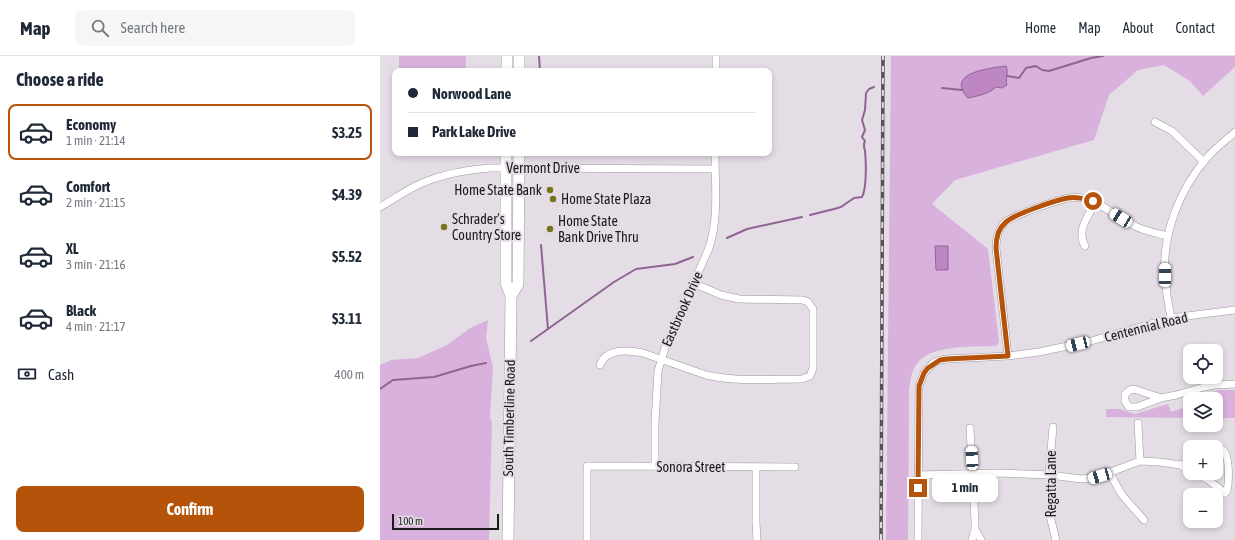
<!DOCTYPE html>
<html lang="en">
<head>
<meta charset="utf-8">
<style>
	body { margin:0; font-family:"Asap Condensed",sans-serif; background:#f6f6f7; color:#1f2937; height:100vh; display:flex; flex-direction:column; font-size:15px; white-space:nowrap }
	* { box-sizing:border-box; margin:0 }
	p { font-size:13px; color:#747a83 }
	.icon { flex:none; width:22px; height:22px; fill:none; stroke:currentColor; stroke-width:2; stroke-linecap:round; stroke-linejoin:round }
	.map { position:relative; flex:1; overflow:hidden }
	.drawer { display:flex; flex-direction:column; background:#fff; width:380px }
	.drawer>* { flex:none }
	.guide { position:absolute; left:12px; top:12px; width:380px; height:88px; border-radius:8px; box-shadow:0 2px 6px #0003; display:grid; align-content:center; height:88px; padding:0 16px; background:#fff }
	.fabs { position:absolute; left:803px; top:288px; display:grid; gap:8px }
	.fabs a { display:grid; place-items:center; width:40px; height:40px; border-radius:8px; background:#fff; box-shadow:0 2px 6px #0003; font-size:20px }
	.scale { position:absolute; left:12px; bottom:10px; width:107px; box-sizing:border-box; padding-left:4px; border:2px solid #1c191c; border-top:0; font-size:11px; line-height:14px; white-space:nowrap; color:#1c191c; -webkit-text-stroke:3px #e5dde6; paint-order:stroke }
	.end { position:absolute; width:18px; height:18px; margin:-9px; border:5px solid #b45309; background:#fff; box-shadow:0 0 0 2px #fff }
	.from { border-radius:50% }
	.bubble { position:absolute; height:28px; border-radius:8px; background:#fff; box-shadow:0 2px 6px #0003; font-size:13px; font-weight:700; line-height:28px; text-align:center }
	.car { position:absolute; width:12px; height:24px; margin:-12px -6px; border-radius:5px; box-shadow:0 0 3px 1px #0007; background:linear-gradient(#fff 24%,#345 0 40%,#fff 0 76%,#345 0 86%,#fff 0) }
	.guide b { display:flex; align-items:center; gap:14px; height:38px; font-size:15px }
	.guide b+b { border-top:1px solid #e0e1e3 }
	.guide i { width:10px; height:10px; background:#1f2937 }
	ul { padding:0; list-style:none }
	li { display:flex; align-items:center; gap:12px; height:56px; margin:0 8px 6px; padding:0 8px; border:2px solid transparent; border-radius:8px }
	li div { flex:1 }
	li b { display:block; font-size:15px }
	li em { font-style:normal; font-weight:700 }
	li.on { border-color:#b45309 }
	li>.icon { width:36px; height:36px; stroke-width:1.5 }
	h2 { padding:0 16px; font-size:18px; line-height:48px }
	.pay { display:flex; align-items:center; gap:10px; height:44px; padding:0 16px; font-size:15px }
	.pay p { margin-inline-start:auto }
	.button { display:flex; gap:8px; margin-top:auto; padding:8px 16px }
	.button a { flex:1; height:46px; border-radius:8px; background:#b45309; color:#fff; font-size:16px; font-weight:700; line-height:46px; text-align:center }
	header { display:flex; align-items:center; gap:24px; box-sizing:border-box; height:56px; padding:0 20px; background:#fff; border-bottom:1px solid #e0e1e3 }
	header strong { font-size:19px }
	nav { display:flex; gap:22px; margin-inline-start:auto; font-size:14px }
	.search { width:280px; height:36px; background:#f6f6f7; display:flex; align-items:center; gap:10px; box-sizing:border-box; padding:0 14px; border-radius:8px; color:#747a83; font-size:15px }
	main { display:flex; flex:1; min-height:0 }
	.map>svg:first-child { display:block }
	.green { fill:#d9b1dd }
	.water { fill:#bf86c4; stroke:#8e6592 }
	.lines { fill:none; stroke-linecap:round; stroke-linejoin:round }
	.stream { stroke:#8e6592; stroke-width:2 }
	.minor-casing { stroke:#9f979f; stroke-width:8 }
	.primary-casing { stroke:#9f979f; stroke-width:12 }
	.minor { stroke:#fff; stroke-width:7 }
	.primary { stroke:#fff; stroke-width:11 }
	.rail-casing { stroke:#555155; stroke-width:3.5 }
	.rail { stroke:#e5dde6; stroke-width:2; stroke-dasharray:6; stroke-linecap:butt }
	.route { stroke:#b45309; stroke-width:5 }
	.poi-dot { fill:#7a7418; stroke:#e5dde6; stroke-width:1.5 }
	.labels { text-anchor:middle; stroke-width:4; stroke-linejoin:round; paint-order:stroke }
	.street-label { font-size:14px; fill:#1c191c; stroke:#e5dde6 }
	.poi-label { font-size:14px; fill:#1c191c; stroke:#e5dde6; text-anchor:start }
</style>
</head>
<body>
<header>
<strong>Map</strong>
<div class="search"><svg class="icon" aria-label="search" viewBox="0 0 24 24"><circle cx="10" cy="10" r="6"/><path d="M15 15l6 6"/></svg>Search here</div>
<nav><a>Home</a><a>Map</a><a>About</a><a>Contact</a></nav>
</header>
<main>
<section class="drawer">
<h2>Choose a ride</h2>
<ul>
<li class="on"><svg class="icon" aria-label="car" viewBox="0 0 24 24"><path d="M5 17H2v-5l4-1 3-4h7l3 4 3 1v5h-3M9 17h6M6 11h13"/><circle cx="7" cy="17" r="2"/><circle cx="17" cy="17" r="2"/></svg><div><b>Economy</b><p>1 min · 21:14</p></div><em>$3.25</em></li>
<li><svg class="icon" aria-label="car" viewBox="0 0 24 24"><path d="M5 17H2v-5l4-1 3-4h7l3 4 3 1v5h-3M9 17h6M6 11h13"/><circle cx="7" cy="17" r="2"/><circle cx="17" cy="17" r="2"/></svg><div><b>Comfort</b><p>2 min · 21:15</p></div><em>$4.39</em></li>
<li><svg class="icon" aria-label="car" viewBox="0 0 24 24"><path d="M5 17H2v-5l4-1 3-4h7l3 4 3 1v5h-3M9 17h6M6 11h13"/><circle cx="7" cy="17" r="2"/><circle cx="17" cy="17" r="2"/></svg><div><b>XL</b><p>3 min · 21:16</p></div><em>$5.52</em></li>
<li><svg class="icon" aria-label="car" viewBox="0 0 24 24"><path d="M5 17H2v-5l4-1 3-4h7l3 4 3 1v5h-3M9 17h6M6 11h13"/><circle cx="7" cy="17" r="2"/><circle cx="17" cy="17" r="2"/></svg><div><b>Black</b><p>4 min · 21:17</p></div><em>$3.11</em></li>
</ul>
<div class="pay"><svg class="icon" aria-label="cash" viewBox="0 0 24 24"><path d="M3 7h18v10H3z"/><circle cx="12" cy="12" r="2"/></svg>Cash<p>400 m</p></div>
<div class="button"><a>Confirm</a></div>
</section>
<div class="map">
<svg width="855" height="484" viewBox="0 0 855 484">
	<rect width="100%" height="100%" fill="#e5dde6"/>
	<path class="green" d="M 19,0 L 86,0 L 86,15 L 19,15 Z
		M 511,0 L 855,0 L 855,11 L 823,40 L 810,25 L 784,9 L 758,14 L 729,39 L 714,84 L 575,124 L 552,148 L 608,193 L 619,286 L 616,290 C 594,291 549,288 536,309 C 531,316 530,327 529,336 L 528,484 L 506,484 Z
		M 108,264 L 106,282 L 113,311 L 110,361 L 112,366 L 109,484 L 0,484 L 0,309 L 11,304 L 38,302 L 67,289 L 90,272 Z
		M 840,334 L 855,334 L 855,362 L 836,362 L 836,343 L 810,343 L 810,362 L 726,361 L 726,353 L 740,353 L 755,358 L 788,348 L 791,356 L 807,351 L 804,343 Z"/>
	<path class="water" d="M 626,10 C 629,16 625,22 627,29 L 622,32 L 616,31 C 609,38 597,40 588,42 C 564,17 610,12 626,10 Z
		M 555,190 L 568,190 L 568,214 L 556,214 Z"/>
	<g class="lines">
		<path class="stream" d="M 159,0 L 160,15
			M 627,20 L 639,22 L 646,12 L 656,10 L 662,14 L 669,15 L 711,2 L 723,0
			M 562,32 L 582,34
			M 430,159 L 454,153 L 461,151 L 474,142 L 482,141 C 487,132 486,105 485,95 C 484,91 483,89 485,85 L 482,81 L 485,74 L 482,64 L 485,54 L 486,37 L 489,33 L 494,31
			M 347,182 L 367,173 L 422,161
			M 161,189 L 168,273
			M 151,285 L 234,226 L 256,213 L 295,208 L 313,201
			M 0,333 L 13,324 L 54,321 L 91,310 L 106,307"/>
		<g class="minor-casing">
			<path id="minor" d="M 336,15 L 336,0
				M 775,66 L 792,75 L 824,106
				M 0,151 C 13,144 26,134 40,128 C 62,118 86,114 110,112 L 335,113
				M 705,190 C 696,175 708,160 716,146
				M 791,262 C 788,248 786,234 785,220 C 782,179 799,134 826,103 C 834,93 845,85 855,76
				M 628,300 L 616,192 C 616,183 618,174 624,167 C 631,160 679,143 690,142 C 695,141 700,141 705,143 C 722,147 737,161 753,169 C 763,175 776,177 788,180
				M 220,309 C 226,292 248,294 263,297 L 326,319 C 357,326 391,323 422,323 L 430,320 L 433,312 L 433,253 L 428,246 L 423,244 L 359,243 L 341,239 L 313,227
				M 781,342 L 754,333 L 750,334 L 745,338 L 745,345 L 749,351 L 757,351 L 781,342 L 796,339 L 824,331 L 835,329 L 855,328
				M 758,367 L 760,405
				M 673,371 L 669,417 L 670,419 L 670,460 L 676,484
				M 590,372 L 595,465 L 595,473 L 601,484
				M 810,406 L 800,409 L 810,414
				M 275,411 L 275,366 L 278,315 L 285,292 L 329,192 C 339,162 335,128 335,97
				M 376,411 L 376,466 L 377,484
				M 729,416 L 742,439 L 764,464
				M 815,417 L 827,423 L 845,437 L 847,435 C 849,426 850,400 843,394 L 836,395
				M 538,419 L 619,417 L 670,419 L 701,423 L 712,422 L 720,420 L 760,405 L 780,406 L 800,409
				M 207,484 L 207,410 L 415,411
				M 538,484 L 539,330 L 544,317 L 553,307 L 560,304 L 567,303 L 628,300 L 659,296 L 711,285 L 791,262 L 855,254
				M 592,484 L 595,473"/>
		</g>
		<g class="primary-casing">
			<path id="primary" d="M 127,15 L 127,0
				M 139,15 L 139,0
				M 126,97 L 126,227 L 131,240 L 128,484
				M 131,240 L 138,228 L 139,97"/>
		</g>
		<use href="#minor" class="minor"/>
		<use href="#primary" class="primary"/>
		<g class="rail-casing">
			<path id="rail" d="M 501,484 L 503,0"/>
		</g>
		<use href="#rail" class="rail"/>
	</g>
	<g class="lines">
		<path class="route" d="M 538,432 L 539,330 L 544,317 L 548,312 L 560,304 L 567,303 L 628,300 L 616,192 C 616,183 618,173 625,167 C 632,159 676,144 688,142 C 697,140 705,143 713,145"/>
	</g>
	<g class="poi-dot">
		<circle cx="170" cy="134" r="4"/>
		<circle cx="173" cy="143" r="4"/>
		<circle cx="64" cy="171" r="4"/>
		<circle cx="170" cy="173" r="4"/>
	</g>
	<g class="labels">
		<g class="street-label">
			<text x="163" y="117">Vermont Drive</text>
			<text transform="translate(302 253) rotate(-66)" y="5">Eastbrook Drive</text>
			<text transform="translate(766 271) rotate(-14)" y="5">Centennial Road</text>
			<text transform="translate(129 362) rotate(-89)" y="5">South Timberline Road</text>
			<text x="311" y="416">Sonora Street</text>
			<text transform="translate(671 428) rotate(-90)" y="5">Regatta Lane</text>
		</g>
		<g class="poi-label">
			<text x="162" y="139" text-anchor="end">Home State Bank</text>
			<text x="181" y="148">Home State Plaza</text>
			<text x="72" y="168">Schrader's<tspan x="72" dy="16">Country Store</tspan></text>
			<text x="178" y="170">Home State<tspan x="178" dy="16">Bank Drive Thru</tspan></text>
		</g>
	</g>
</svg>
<div class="fabs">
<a><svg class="icon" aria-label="locate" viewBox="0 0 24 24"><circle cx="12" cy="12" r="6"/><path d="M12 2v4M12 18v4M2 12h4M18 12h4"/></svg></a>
<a><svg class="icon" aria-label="layers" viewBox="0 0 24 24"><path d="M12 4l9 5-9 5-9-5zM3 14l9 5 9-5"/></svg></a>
<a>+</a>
<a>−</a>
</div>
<div class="scale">100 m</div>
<i class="end from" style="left:713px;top:145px"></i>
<i class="end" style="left:538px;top:432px"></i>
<div class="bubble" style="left:552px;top:418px;width:66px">1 min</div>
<i class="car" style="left:741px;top:162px;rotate:302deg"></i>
<i class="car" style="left:785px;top:219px;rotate:0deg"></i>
<i class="car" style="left:698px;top:288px;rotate:256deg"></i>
<i class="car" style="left:592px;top:402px;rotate:357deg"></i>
<i class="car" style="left:720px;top:420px;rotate:254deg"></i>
<div class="guide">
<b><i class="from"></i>Norwood Lane</b>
<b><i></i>Park Lake Drive</b>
</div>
</div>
</main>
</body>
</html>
